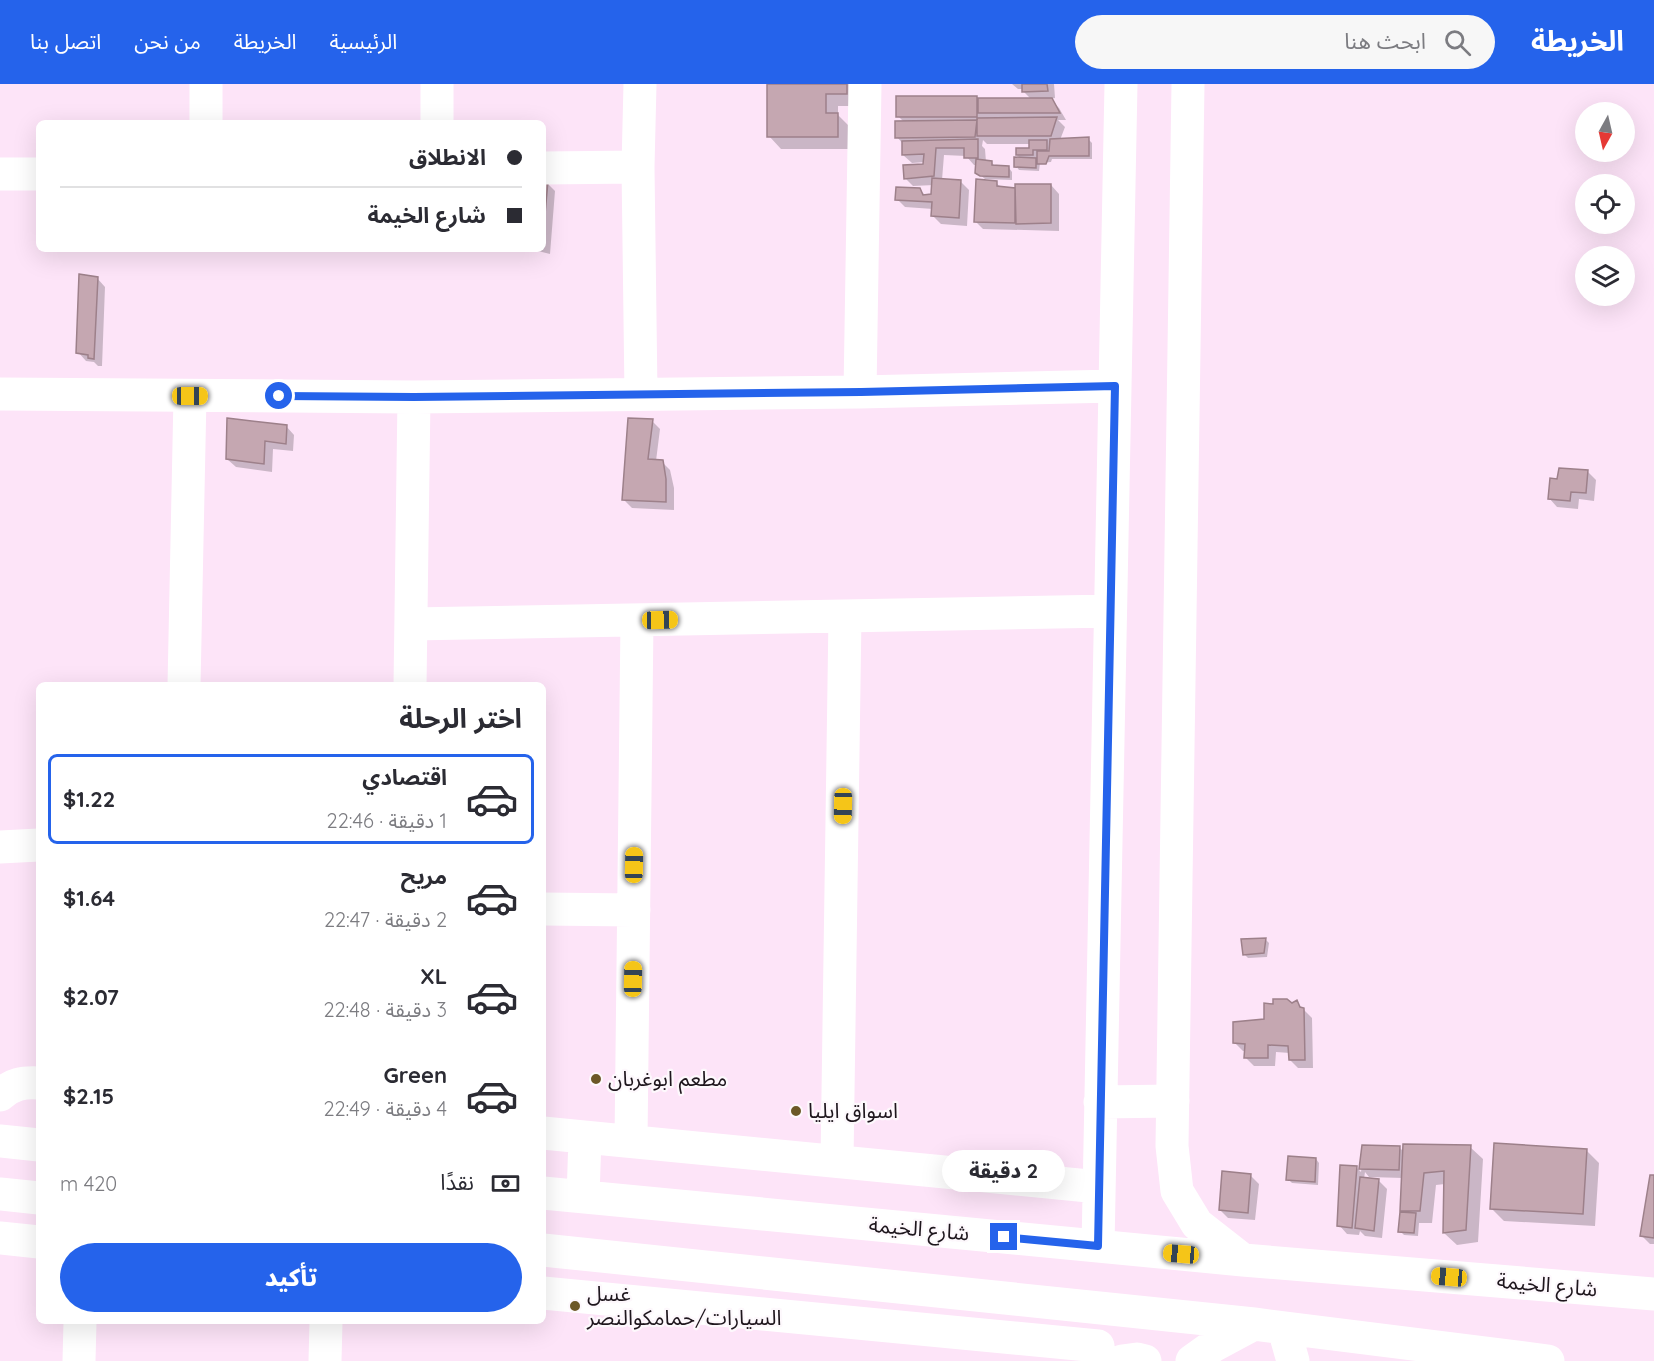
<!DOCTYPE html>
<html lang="ar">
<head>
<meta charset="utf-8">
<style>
	body { margin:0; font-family:Quicksand,"Noto Sans Arabic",sans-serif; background:#f7f7f7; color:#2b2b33; direction:rtl; height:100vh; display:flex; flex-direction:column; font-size:22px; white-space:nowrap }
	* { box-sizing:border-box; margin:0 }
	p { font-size:20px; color:#7c7c81 }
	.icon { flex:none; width:33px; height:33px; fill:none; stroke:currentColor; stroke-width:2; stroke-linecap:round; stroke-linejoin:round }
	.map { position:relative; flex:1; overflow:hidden; direction:ltr }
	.side { position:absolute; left:36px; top:598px; width:510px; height:642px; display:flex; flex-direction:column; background:#fff; border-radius:9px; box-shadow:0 6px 24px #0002; direction:rtl }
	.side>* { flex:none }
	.top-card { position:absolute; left:36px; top:36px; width:510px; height:132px; border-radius:9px; box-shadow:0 6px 24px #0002; direction:rtl; display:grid; align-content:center; height:132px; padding:0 24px; background:#fff }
	.needle { width:39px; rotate:188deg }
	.buttons { position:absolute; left:1575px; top:18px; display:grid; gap:12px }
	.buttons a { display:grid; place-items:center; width:60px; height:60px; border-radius:50%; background:#fff; box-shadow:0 6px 24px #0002; font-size:30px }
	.end { position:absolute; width:27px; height:27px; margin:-14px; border:8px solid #2563eb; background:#fff; box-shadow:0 0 0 3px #fff }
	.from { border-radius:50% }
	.bubble { position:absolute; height:42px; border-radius:21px; background:#fff; box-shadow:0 6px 24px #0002; font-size:20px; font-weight:800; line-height:42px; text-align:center; direction:rtl }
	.car { position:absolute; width:18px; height:36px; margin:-18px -9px; border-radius:8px; box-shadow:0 0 4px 2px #0007; background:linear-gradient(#f5c518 24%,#345 0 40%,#f5c518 0 76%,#345 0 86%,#f5c518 0) }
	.top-card b { display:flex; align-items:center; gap:21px; height:57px; font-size:22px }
	.top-card b+b { border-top:2px solid #e1e1e2 }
	.top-card i { width:15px; height:15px; background:#2b2b33 }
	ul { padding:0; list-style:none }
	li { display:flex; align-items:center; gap:18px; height:90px; margin:0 12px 9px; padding:0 12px; border:3px solid transparent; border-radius:9px }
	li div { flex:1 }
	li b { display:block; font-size:22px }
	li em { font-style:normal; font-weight:800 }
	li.selected { border-color:#2563eb }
	li>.icon { width:54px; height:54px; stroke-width:1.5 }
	h2 { padding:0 24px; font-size:27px; line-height:72px }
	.pay { display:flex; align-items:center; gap:15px; height:66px; padding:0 24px; font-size:22px }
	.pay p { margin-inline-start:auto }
	.action { display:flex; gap:12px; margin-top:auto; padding:12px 24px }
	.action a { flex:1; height:69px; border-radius:36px; background:#2563eb; color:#fff; font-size:24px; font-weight:800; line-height:69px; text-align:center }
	header { display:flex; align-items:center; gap:36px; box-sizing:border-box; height:84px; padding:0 30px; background:#2563eb; color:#fff }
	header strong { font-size:28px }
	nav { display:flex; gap:33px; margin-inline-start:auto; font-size:21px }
	.search { width:420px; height:54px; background:#f7f7f7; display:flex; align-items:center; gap:15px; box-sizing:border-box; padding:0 21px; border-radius:33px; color:#7c7c81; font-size:22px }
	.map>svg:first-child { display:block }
	.shadow { fill:#0003 }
	.building { fill:#c5a7b1; stroke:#9d808a; stroke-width:1.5 }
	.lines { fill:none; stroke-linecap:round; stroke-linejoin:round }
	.minor { stroke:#fff; stroke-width:33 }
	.route { stroke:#2563eb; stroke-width:8 }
	.poi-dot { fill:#6c5827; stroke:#fdf8fc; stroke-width:2 }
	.labels { text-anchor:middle; stroke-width:4.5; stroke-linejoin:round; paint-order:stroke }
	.poi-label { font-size:21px; fill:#1e161d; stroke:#fdf8fc; text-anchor:start }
	.street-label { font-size:21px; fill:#1e161d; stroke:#fdf8fc }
</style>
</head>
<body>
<header>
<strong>الخريطة</strong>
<div class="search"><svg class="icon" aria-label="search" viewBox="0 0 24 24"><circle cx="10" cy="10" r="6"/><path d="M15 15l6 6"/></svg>ابحث هنا</div>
<nav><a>الرئيسية</a><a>الخريطة</a><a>من نحن</a><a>اتصل بنا</a></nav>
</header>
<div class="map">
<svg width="1654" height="1277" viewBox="0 0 1654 1277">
	<rect width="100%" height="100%" fill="#fde4f8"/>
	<path class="shadow" d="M 769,0 L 849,0 L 859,22 L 838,22 L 838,31 L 850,43 L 850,65 L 781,65 L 769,52 Z
		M 1012,0 L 1054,0 L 1055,14 L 1050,15 L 1059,24 L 1066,36 L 1058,36 L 1065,43 L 1060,56 L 1088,55 L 1092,59 L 1092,75 L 1052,75 L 1051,78 L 1040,79 L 1039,87 L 1019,86 L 1016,82 L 1021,75 L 1017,71 L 1031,65 L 1031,60 L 987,60 L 983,56 L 982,62 L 985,65 L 986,78 L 991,78 L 995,82 L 1009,84 L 1012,88 L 1012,96 L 985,95 L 977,88 L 977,81 L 974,81 L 966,72 L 944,71 L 942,96 L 961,98 L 969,106 L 967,142 L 941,140 L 932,131 L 933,125 L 905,123 L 897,115 L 920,106 L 926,112 L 933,112 L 934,101 L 913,102 L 905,94 L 924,82 L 925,78 L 912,79 L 903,71 L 903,60 L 897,53 L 904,38 L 898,32 L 976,13 L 978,16 L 1032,16 L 1023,7 L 1023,5 L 1018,5 Z
		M 543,98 L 547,99 L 555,107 L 550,170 L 530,165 L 543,165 Z
		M 996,99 L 1002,104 L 1017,105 L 1051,101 L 1059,110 L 1059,147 L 983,145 L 975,137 Z
		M 97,194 L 105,203 L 102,282 L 98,282 L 94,278 L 86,277 L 78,268 Z
		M 652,337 L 660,345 L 656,377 L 662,378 L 670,386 L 674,404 L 674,426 L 632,424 L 624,416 Z
		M 286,342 L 294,351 L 293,367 L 273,365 L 272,388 L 236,383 L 227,375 Z
		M 1588,388 L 1596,396 L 1594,417 L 1579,415 L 1578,425 L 1557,423 L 1549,414 Z
		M 1265,855 L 1269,859 L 1267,873 L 1248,874 L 1244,870 Z
		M 1296,918 L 1312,934 L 1313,984 L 1298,984 L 1290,976 L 1290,969 L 1276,968 L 1275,982 L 1254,982 L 1246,974 L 1246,967 L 1243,967 L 1234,958 Z
		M 1364,1063 L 1399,1063 L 1404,1068 L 1470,1063 L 1483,1075 L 1478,1158 L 1457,1161 L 1444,1149 L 1445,1100 L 1436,1101 L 1432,1139 L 1419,1139 L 1418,1152 L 1404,1151 L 1400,1147 L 1405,1130 L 1401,1126 L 1403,1094 L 1369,1093 L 1365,1088 L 1364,1095 L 1379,1097 L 1387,1105 L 1382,1154 L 1365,1152 L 1360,1147 L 1359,1151 L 1347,1150 L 1339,1141 L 1356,1083 L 1361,1088 Z
		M 1586,1066 L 1599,1079 L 1595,1142 L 1504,1137 L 1491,1124 Z
		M 1316,1075 L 1319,1079 L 1318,1101 L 1292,1099 L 1288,1095 Z
		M 1250,1091 L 1259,1100 L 1255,1136 L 1228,1134 L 1220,1126 Z
		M 1654,1092 L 1654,1160 L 1650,1160 L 1641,1151 Z"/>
	<path class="building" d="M 767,0 L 847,0 L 847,10 L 826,10 L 826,29 L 838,29 L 838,53 L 767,53 Z
		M 1022,0 L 1047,0 L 1048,7 L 1022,8 Z
		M 896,12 L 977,12 L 977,33 L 896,33 Z
		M 978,14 L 1052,14 L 1060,29 L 978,29 Z
		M 1057,33 L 1051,52 L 977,52 L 977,34 Z
		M 977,36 L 975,53 L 895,54 L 895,37 Z
		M 1089,53 L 1089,72 L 1049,72 L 1046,80 L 1037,80 L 1037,67 L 1049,67 L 1050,55 Z
		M 978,55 L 978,74 L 964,74 L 964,64 L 936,64 L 934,92 L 904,95 L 903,81 L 923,80 L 924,70 L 902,71 L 902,57 Z
		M 1029,56 L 1047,56 L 1047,66 L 1033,66 L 1033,71 L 1016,71 L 1016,64 L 1029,64 Z
		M 1014,73 L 1036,74 L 1036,84 L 1014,83 Z
		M 976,75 L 992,77 L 992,81 L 1009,82 L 1009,93 L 980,92 L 975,89 Z
		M 932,94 L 961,96 L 959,134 L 931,132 L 932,118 L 895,116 L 896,103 L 920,104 L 923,111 L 931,110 Z
		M 976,95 L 997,97 L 997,102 L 1015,104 L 1015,139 L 974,138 Z
		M 543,97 L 548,97 L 543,152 Z
		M 1015,100 L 1051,100 L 1051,139 L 1016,140 Z
		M 79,190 L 98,193 L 94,275 L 88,274 L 88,271 L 76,269 Z
		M 227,334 L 287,341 L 286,360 L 265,357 L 264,380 L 226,375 Z
		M 628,334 L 653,335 L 648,375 L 663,376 L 666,395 L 666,418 L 622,416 Z
		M 1559,384 L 1588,386 L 1586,409 L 1571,408 L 1570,417 L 1548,415 L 1550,394 L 1557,395 Z
		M 1266,854 L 1264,869 L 1243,871 L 1241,855 Z
		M 1273,915 L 1287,915 L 1292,919 L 1297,916 L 1300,923 L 1304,924 L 1305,976 L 1289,976 L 1288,962 L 1268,961 L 1268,974 L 1244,974 L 1245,960 L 1233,959 L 1233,938 L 1264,935 L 1264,919 L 1273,920 Z
		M 1494,1059 L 1587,1065 L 1583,1130 L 1490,1125 Z
		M 1403,1060 L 1471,1061 L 1466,1146 L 1443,1149 L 1444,1087 L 1424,1089 L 1420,1127 L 1400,1127 Z
		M 1362,1061 L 1400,1062 L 1399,1086 L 1359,1085 Z
		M 1288,1072 L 1316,1074 L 1315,1098 L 1286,1096 Z
		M 1340,1081 L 1357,1082 L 1352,1144 L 1337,1142 Z
		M 1222,1087 L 1251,1090 L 1248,1129 L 1219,1126 Z
		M 1650,1091 L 1654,1091 L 1654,1154 L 1640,1152 Z
		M 1360,1093 L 1379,1095 L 1374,1147 L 1355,1144 Z
		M 1400,1128 L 1416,1129 L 1414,1149 L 1398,1148 Z"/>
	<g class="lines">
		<path class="minor" d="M 206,0 L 206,39
			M 437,0 L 437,39
			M 640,0 L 638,83 L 641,310
			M 1188,0 L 1172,1062 L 1177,1107 L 1197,1140 L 1243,1176
			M 543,84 L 638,83
			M 0,90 L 39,90
			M 860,308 L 865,0
			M 0,310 L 414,313 L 860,308 L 1115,302
			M 411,540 L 1110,527
			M 184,602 L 190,312
			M 410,602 L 414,313
			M 0,763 L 39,761
			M 543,825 L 634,826
			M 0,1011 C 12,1000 23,998 39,999
			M 1100,1018 L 1173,1017
			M 543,1049 L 1099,1103
			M 0,1057 L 39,1061
			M 631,1057 L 637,536
			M 837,1077 L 845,532
			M 543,1109 L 1243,1176 L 1654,1210
			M 0,1110 L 39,1114
			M 583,1113 L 585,1053
			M 0,1154 L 39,1158
			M 1098,1162 L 1121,0
			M 543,1166 L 1254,1240 L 1548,1277
			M 543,1209 L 1098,1262
			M 1284,1245 L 1293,1277
			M 79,1277 L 80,1238
			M 325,1277 L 326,1238
			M 1122,1277 L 1137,1275 L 1145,1277
			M 1192,1277 L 1213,1262 L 1254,1240"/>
	</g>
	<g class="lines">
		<path class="route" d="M 279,312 L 414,313 L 861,308 L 1115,302 L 1098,1162 L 1004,1153"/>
	</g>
	<g class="poi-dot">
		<circle cx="596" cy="995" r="6"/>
		<circle cx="796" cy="1027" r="6"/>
		<circle cx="575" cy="1222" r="6"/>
	</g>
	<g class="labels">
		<g class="poi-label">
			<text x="608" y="1002">مطعم ابوغربان</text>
			<text x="808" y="1034">اسواق ايليا</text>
			<text x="587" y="1217">غسل<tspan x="587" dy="24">السيارات/حمامكوالنصر</tspan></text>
		</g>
		<g class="street-label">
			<text transform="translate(919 1145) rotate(5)" y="7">شارع الخيمة</text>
			<text transform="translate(1547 1201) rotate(5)" y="7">شارع الخيمة</text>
		</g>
	</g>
</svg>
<div class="buttons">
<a><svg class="needle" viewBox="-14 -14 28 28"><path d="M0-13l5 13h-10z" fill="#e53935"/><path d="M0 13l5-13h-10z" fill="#7c7c81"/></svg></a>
<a><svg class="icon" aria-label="locate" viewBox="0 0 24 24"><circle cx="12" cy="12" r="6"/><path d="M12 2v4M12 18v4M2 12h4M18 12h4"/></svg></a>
<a><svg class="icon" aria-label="layers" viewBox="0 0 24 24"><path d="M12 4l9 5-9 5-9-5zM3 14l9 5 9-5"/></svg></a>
</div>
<i class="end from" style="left:279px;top:312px"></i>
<i class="end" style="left:1004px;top:1153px"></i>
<div class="bubble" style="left:942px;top:1066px;width:123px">2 دقيقة</div>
<i class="car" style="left:190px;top:312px;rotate:90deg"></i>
<i class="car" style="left:660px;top:536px;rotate:89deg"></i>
<i class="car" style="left:843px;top:722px;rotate:181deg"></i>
<i class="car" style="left:634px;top:781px;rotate:1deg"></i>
<i class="car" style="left:633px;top:895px;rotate:1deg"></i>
<i class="car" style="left:1181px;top:1170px;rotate:275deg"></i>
<i class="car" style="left:1449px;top:1193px;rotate:275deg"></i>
<div class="top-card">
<b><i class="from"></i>الانطلاق</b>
<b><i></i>شارع الخيمة</b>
</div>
<section class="side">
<h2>اختر الرحلة</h2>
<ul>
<li class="selected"><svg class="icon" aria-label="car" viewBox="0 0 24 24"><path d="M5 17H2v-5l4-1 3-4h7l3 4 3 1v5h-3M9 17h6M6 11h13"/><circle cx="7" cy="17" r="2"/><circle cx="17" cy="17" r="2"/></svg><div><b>اقتصادي</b><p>1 دقيقة · 22:46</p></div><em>$1.22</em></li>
<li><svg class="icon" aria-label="car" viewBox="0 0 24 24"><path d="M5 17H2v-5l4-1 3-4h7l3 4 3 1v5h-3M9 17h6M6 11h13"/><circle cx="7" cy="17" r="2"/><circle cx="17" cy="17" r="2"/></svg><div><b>مريح</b><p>2 دقيقة · 22:47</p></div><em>$1.64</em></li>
<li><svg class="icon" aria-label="car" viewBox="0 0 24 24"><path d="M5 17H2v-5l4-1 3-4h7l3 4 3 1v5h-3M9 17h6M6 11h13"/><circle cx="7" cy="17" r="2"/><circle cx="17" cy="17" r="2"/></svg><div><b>XL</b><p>3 دقيقة · 22:48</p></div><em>$2.07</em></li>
<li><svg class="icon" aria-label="car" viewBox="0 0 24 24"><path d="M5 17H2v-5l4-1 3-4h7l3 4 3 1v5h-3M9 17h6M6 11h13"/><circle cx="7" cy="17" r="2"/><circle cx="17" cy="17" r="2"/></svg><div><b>Green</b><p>4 دقيقة · 22:49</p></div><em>$2.15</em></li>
</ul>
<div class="pay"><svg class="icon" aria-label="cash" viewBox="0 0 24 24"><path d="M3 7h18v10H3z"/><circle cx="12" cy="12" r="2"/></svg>نقدًا<p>420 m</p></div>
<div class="action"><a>تأكيد</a></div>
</section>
</div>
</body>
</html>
